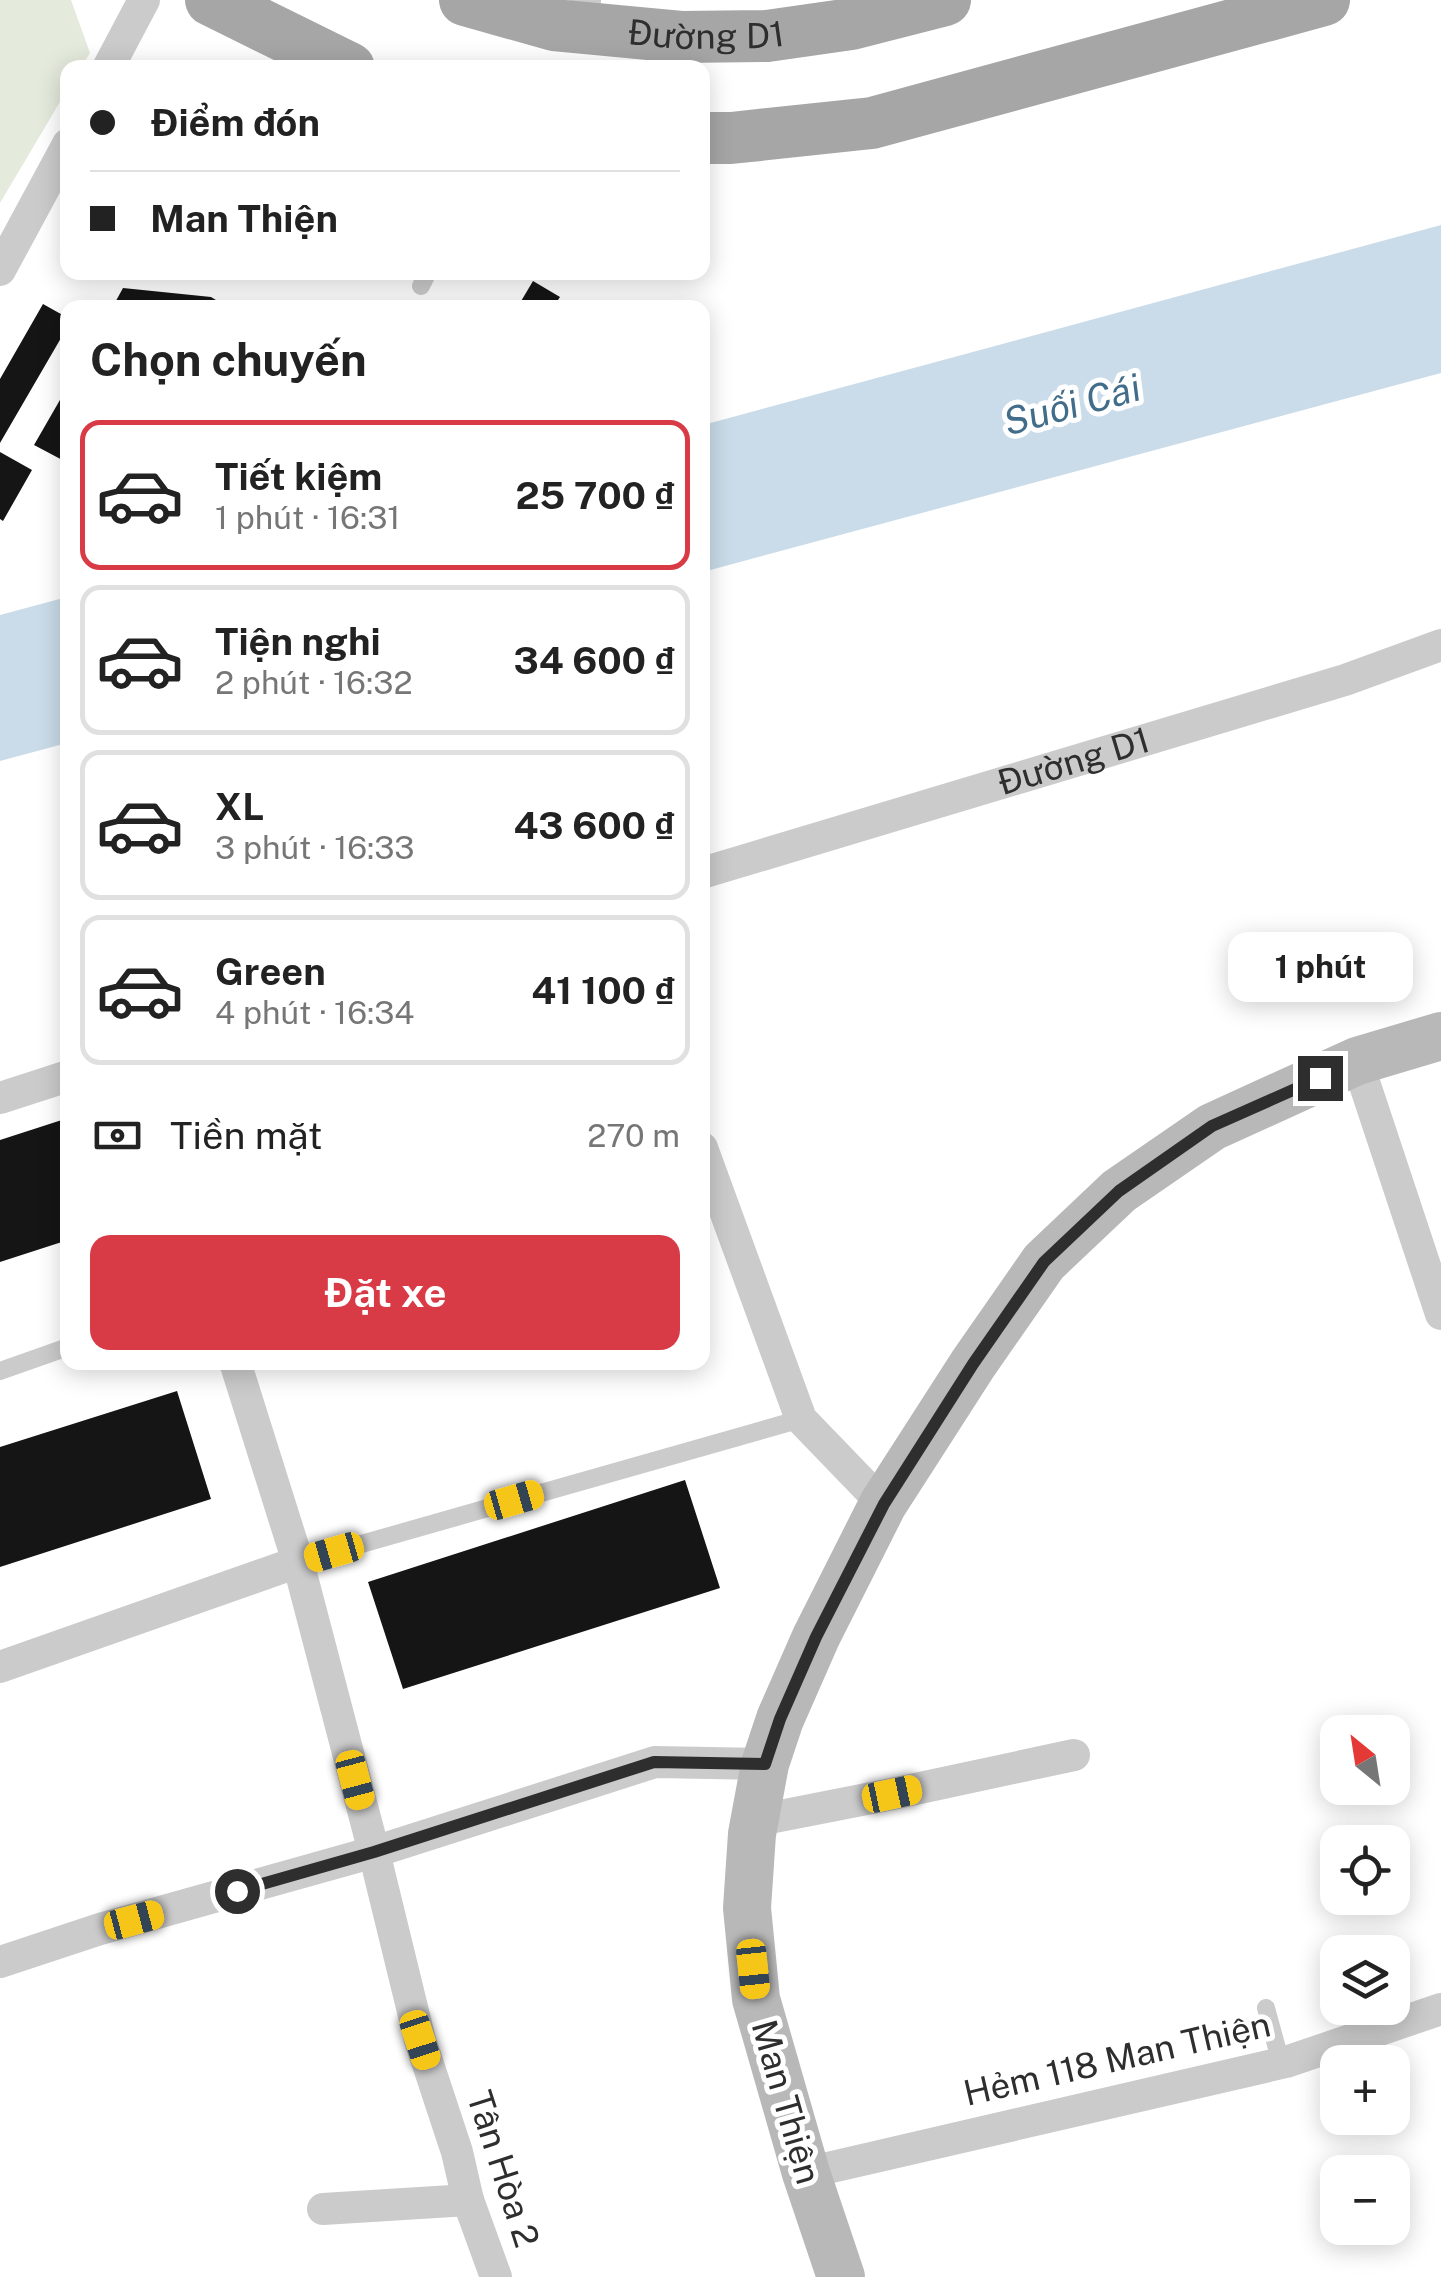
<!DOCTYPE html>
<html lang="vi">
<head>
<meta charset="utf-8">
<style>
	body { margin:0; font-family:"Public Sans",sans-serif; background:#f2f2f2; color:#222; height:100vh; display:flex; flex-direction:column; font-size:38px; white-space:nowrap }
	* { box-sizing:border-box; margin:0 }
	p { font-size:32px; color:#767676 }
	.icon { flex:none; width:55px; height:55px; fill:none; stroke:currentColor; stroke-width:2; stroke-linecap:round; stroke-linejoin:round }
	.map { position:relative; flex:1; overflow:hidden }
	.sheet { position:absolute; left:60px; top:300px; width:650px; height:1070px; display:flex; flex-direction:column; background:#fff; border-radius:20px; box-shadow:0 5px 25px #0003 }
	.sheet>* { flex:none }
	.hud { position:absolute; left:60px; top:60px; width:650px; height:220px; border-radius:20px; box-shadow:0 5px 25px #0003; display:grid; align-content:center; height:220px; padding:0 30px; background:#fff }
	.needle { width:65px; rotate:330deg }
	.fabs { position:absolute; left:1320px; top:1715px; display:grid; gap:20px }
	.fabs a { display:grid; place-items:center; width:90px; height:90px; border-radius:20px; background:#fff; box-shadow:0 5px 25px #0003; font-size:50px }
	.end { position:absolute; width:45px; height:45px; margin:-22px; border:12px solid #2e2e2e; background:#fff; box-shadow:0 0 0 5px #fff }
	.from { border-radius:50% }
	.bubble { position:absolute; height:70px; border-radius:20px; background:#fff; box-shadow:0 5px 25px #0003; font-size:32px; font-weight:700; line-height:70px; text-align:center }
	.car { position:absolute; width:30px; height:60px; margin:-30px -15px; border-radius:12px; box-shadow:0 0 8px 2px #0007; background:linear-gradient(#f5c518 24%,#345 0 40%,#f5c518 0 76%,#345 0 86%,#f5c518 0) }
	.hud b { display:flex; align-items:center; gap:35px; height:95px; font-size:38px }
	.hud b+b { border-top:2px solid #e0e0e0 }
	.hud i { width:25px; height:25px; background:#222 }
	ul { padding:0; list-style:none }
	li { display:flex; align-items:center; gap:30px; height:150px; margin:0 20px 15px; padding:0 10px; border:5px solid #e0e0e0; border-radius:20px }
	li div { flex:1 }
	li b { display:block; font-size:38px }
	li em { font-style:normal; font-weight:700 }
	li.selected { border-color:#d93b46 }
	li>.icon { width:90px; height:90px; stroke-width:1.5 }
	h2 { padding:0 30px; font-size:45px; line-height:120px }
	.pay { display:flex; align-items:center; gap:25px; height:110px; padding:0 30px; font-size:38px }
	.pay p { margin-inline-start:auto }
	.cta { display:flex; gap:20px; margin-top:auto; padding:20px 30px }
	.cta a { flex:1; height:115px; border-radius:20px; background:#d93b46; color:#fff; font-size:40px; font-weight:700; line-height:115px; text-align:center }
	.map>svg:first-child { display:block }
	.green { fill:#e4eadc }
	.water { fill:#cadce9 }
	.building { fill:#151515 }
	.lines { fill:none; stroke-linecap:round; stroke-linejoin:round }
	.lane { stroke:#cbcbcb; stroke-width:18 }
	.street { stroke:#cbcbcb; stroke-width:32 }
	.secondary { stroke:#b8b8b8; stroke-width:48 }
	.primary { stroke:#a6a6a6; stroke-width:52 }
	.route { stroke:#2e2e2e; stroke-width:12 }
	.labels { text-anchor:middle; stroke-width:10; stroke-linejoin:round; paint-order:stroke }
	.street-label { font-size:35px; fill:#2e2e2e; stroke:#fff }
	.water-label { font-size:38px; font-style:italic; fill:#416d8a; stroke:#fff }
</style>
</head>
<body>
<div class="map">
<svg width="1441" height="2277" viewBox="0 0 1441 2277">
	<rect width="100%" height="100%" fill="#fff"/>
	<path class="green" d="M 0,0 L 71,0 L 90,53 L 81,67 L 68,68 L 67,90 L 0,203 Z"/>
	<path class="water" d="M 1441,225 L 1441,373 L 703,572 L 703,425 Z
		M 67,597 L 67,743 L 0,761 L 0,615 Z"/>
	<path class="building" d="M 533,281 L 560,297 L 556,303 L 564,308 L 517,308 Z
		M 123,288 L 211,297 L 229,308 L 112,308 Z
		M 43,304 L 68,318 L 68,326 L 0,443 L 0,379 Z
		M 68,386 L 68,463 L 34,445 Z
		M 0,452 L 32,470 L 3,521 L 0,519 Z
		M 68,1118 L 68,1240 L 0,1262 L 0,1140 Z
		M 177,1391 L 211,1499 L 0,1567 L 0,1447 Z
		M 685,1480 L 720,1588 L 403,1689 L 368,1582 Z"/>
	<g class="lines">
		<path class="lane" d="M 421,286 L 428,272
			M 0,1371 L 68,1347
			M 298,1562 L 801,1419
			M 1266,2008 L 1281,2063"/>
		<g class="street">
			<path d="M 585,0 L 585,1"/>
			<path d="M 108,68 L 144,0"/>
			<path d="M 0,270 L 68,144"/>
			<path id="s1" d="M 702,873 L 1345,680 L 1441,645"/>
			<path d="M 1357,1061 L 1441,1314"/>
			<path d="M 0,1098 L 68,1076"/>
			<path d="M 702,1148 L 801,1419 L 883,1504"/>
			<path d="M 235,1362 L 298,1562 L 374,1852 L 420,2040 L 457,2152 L 468,2200 L 496,2277"/>
			<path d="M 0,1667 L 298,1562"/>
			<path d="M 754,1821 L 892,1794 L 1074,1755"/>
			<path d="M 0,1962 L 100,1929 L 374,1852 L 655,1762 L 765,1764"/>
			<path d="M 806,2173 L 1286,2062 L 1441,2009"/>
			<path d="M 323,2209 L 468,2200"/>
		</g>
		<path class="secondary" d="M 841,2277 L 806,2173 L 756,1999 L 747,1908 L 752,1834 L 765,1764 L 780,1719 L 816,1637 L 883,1504 L 973,1364 L 1044,1262 L 1119,1191 L 1212,1127 L 1357,1061 L 1441,1036"/>
		<g class="primary">
			<path d="M 211,0 L 349,68"/>
			<path id="s2" d="M 465,0 L 554,25 L 681,37 L 767,36 L 851,24 L 945,0"/>
			<path d="M 702,138 L 731,138 L 872,123 L 1324,0"/>
		</g>
	</g>
	<g class="lines">
		<path class="route" d="M 237,1891 L 374,1852 L 654,1762 L 765,1764 L 780,1719 L 816,1637 L 884,1504 L 973,1364 L 1044,1262 L 1119,1191 L 1212,1126 L 1320,1078"/>
	</g>
	<g class="labels">
		<g class="street-label">
			<text dy="12" stroke="none"><textPath href="#s2" startOffset="245">Đường D1</textPath></text>
			<text dy="12" stroke="none"><textPath href="#s1" startOffset="388">Đường D1</textPath></text>
			<text transform="translate(1117 2059) rotate(-13)" y="12">Hẻm 118 Man Thiện</text>
			<text transform="translate(786 2102) rotate(74)" y="12">Man Thiện</text>
			<text transform="translate(503 2169) rotate(72)" y="12">Tân Hòa 2</text>
		</g>
		<g class="water-label">
			<text transform="translate(1072 405) rotate(-15)" y="13">Suối Cái</text>
		</g>
	</g>
</svg>
<div class="fabs">
<a><svg class="needle" viewBox="-14 -14 28 28"><path d="M0-13l5 13h-10z" fill="#e53935"/><path d="M0 13l5-13h-10z" fill="#767676"/></svg></a>
<a><svg class="icon" aria-label="locate" viewBox="0 0 24 24"><circle cx="12" cy="12" r="6"/><path d="M12 2v4M12 18v4M2 12h4M18 12h4"/></svg></a>
<a><svg class="icon" aria-label="layers" viewBox="0 0 24 24"><path d="M12 4l9 5-9 5-9-5zM3 14l9 5 9-5"/></svg></a>
<a>+</a>
<a>−</a>
</div>
<i class="end from" style="left:237px;top:1891px"></i>
<i class="end" style="left:1320px;top:1078px"></i>
<div class="bubble" style="left:1228px;top:932px;width:185px">1 phút</div>
<i class="car" style="left:514px;top:1500px;rotate:74deg"></i>
<i class="car" style="left:334px;top:1552px;rotate:254deg"></i>
<i class="car" style="left:355px;top:1780px;rotate:165deg"></i>
<i class="car" style="left:892px;top:1794px;rotate:78deg"></i>
<i class="car" style="left:134px;top:1920px;rotate:75deg"></i>
<i class="car" style="left:753px;top:1969px;rotate:174deg"></i>
<i class="car" style="left:420px;top:2040px;rotate:162deg"></i>
<div class="hud">
<b><i class="from"></i>Điểm đón</b>
<b><i></i>Man Thiện</b>
</div>
<section class="sheet">
<h2>Chọn chuyến</h2>
<ul>
<li class="selected"><svg class="icon" aria-label="car" viewBox="0 0 24 24"><path d="M5 17H2v-5l4-1 3-4h7l3 4 3 1v5h-3M9 17h6M6 11h13"/><circle cx="7" cy="17" r="2"/><circle cx="17" cy="17" r="2"/></svg><div><b>Tiết kiệm</b><p>1 phút · 16:31</p></div><em>25 700 ₫</em></li>
<li><svg class="icon" aria-label="car" viewBox="0 0 24 24"><path d="M5 17H2v-5l4-1 3-4h7l3 4 3 1v5h-3M9 17h6M6 11h13"/><circle cx="7" cy="17" r="2"/><circle cx="17" cy="17" r="2"/></svg><div><b>Tiện nghi</b><p>2 phút · 16:32</p></div><em>34 600 ₫</em></li>
<li><svg class="icon" aria-label="car" viewBox="0 0 24 24"><path d="M5 17H2v-5l4-1 3-4h7l3 4 3 1v5h-3M9 17h6M6 11h13"/><circle cx="7" cy="17" r="2"/><circle cx="17" cy="17" r="2"/></svg><div><b>XL</b><p>3 phút · 16:33</p></div><em>43 600 ₫</em></li>
<li><svg class="icon" aria-label="car" viewBox="0 0 24 24"><path d="M5 17H2v-5l4-1 3-4h7l3 4 3 1v5h-3M9 17h6M6 11h13"/><circle cx="7" cy="17" r="2"/><circle cx="17" cy="17" r="2"/></svg><div><b>Green</b><p>4 phút · 16:34</p></div><em>41 100 ₫</em></li>
</ul>
<div class="pay"><svg class="icon" aria-label="cash" viewBox="0 0 24 24"><path d="M3 7h18v10H3z"/><circle cx="12" cy="12" r="2"/></svg>Tiền mặt<p>270 m</p></div>
<div class="cta"><a>Đặt xe</a></div>
</section>
</div>
</body>
</html>
